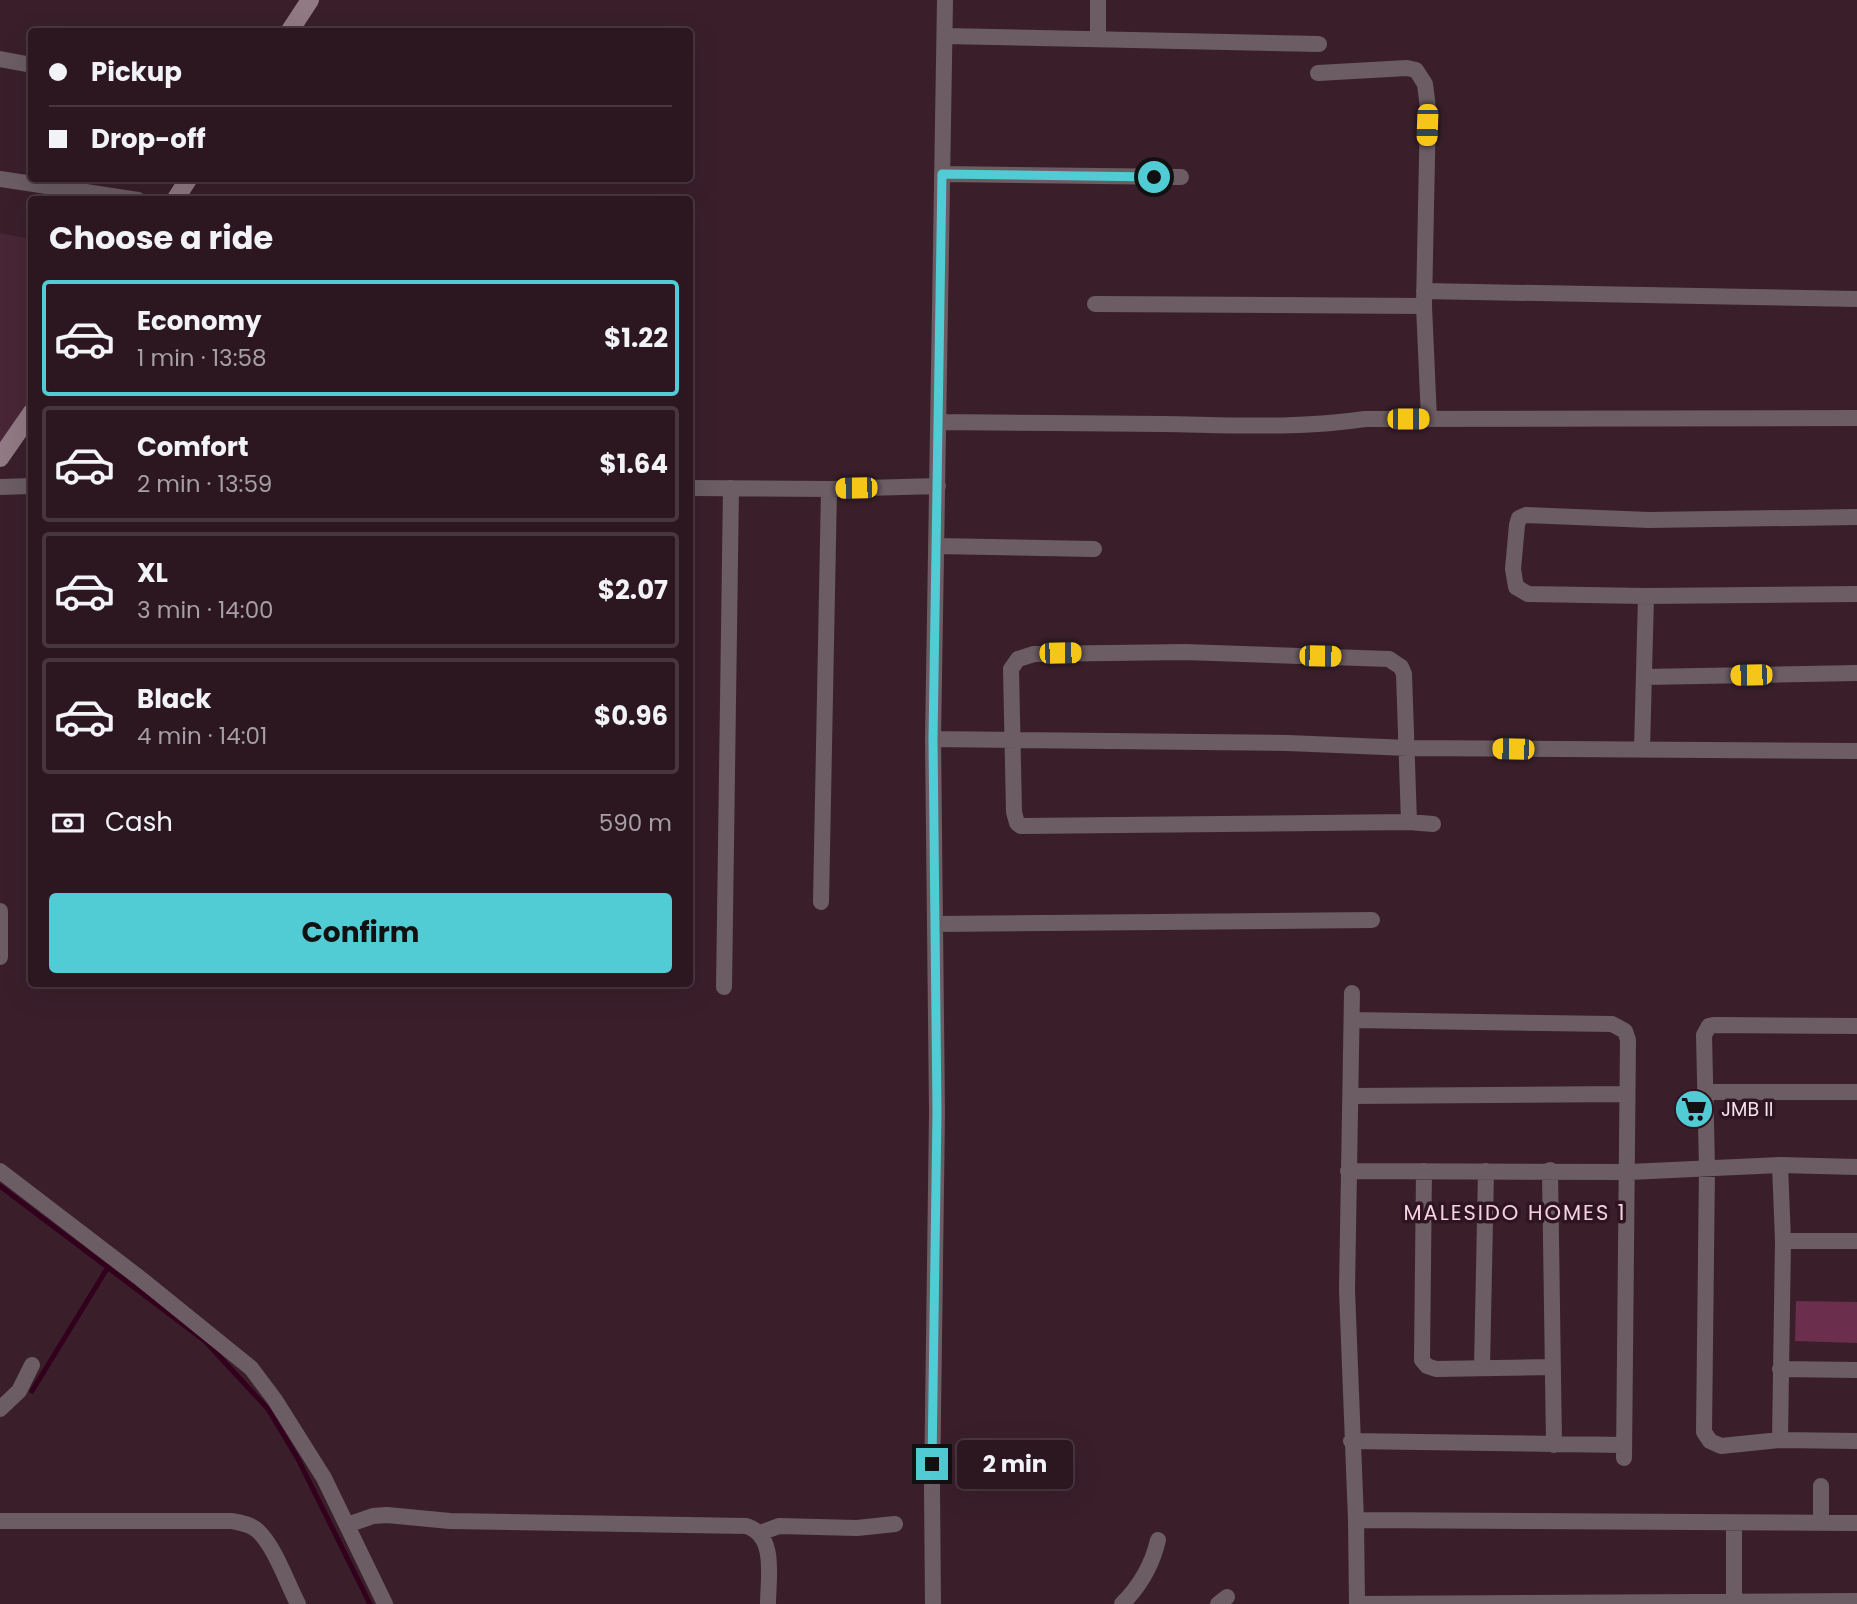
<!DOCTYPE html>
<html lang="en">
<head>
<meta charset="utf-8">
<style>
	body { margin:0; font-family:Poppins,sans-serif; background:#38242d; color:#f1f3f6; height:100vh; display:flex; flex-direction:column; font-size:26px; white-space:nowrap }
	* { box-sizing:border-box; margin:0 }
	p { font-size:23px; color:#a69fa5 }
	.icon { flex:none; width:38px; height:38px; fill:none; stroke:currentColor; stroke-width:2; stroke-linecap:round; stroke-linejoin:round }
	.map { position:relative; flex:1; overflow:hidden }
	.side { position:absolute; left:28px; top:196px; width:665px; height:791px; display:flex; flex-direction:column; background:#2c1720; border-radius:7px; box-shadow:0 7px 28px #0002,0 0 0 2px #48363e }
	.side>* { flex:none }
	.guide { position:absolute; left:28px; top:28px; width:665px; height:154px; border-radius:7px; box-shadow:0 7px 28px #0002,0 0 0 2px #48363e; display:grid; align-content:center; height:154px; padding:0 21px; background:#2c1720 }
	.end { position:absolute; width:32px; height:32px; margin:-16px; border:9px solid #51ccd4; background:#111; box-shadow:0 0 0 4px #111 }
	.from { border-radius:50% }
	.bubble { position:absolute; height:49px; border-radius:7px; background:#2c1720; box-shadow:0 7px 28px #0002,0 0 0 2px #48363e; font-size:23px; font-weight:700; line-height:49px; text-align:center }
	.car { position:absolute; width:21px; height:42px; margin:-21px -10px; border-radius:9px; box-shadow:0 0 5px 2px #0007; background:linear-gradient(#f5c518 24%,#345 0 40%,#f5c518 0 76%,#345 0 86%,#f5c518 0) }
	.guide b { display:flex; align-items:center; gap:24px; height:66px; font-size:26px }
	.guide b+b { border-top:2px solid #48363e }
	.guide i { width:18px; height:18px; background:#f1f3f6 }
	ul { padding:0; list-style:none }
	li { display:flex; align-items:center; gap:21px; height:116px; margin:0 14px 10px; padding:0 7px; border:4px solid #48363e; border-radius:7px }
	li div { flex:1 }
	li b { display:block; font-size:26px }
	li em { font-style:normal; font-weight:700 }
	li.on { border-color:#51ccd4 }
	li>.icon { width:63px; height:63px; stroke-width:1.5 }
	h2 { padding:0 21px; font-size:32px; line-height:84px }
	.pay { display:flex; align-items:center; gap:18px; height:77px; padding:0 21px; font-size:26px }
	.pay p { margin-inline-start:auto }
	.button { display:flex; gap:14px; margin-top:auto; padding:14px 21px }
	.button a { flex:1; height:80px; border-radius:7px; background:#51ccd4; color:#111; font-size:28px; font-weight:700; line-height:80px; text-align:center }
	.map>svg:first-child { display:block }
	.built { fill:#482636 }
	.green { fill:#6b2e4c }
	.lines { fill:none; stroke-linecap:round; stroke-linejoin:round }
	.stream { stroke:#32001c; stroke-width:5 }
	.street { stroke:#6b5d63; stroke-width:16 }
	.secondary { stroke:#917a83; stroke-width:18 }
	.route { stroke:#51ccd4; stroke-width:9 }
	.labels { text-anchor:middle; stroke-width:7; stroke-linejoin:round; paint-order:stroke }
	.poi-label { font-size:19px; fill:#f5e2ea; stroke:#2f1522; text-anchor:start }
	.neighbourhood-label { font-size:21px; letter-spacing:2px; fill:#f6d1e0; stroke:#2f1522 }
</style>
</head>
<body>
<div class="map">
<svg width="1857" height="1604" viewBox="0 0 1857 1604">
	<rect width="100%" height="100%" fill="#3a1f2b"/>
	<path class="built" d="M 0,233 L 32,239 L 31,402 L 0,448 Z"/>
	<path class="green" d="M 1796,1301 L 1857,1302 L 1857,1343 L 1795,1341 Z"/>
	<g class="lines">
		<path class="stream" d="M 0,1186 L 205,1341 L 268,1409 L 298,1459 L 370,1604
			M 32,1391 L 108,1267"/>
		<path class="street" d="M 945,36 L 1319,44
			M 1098,39 L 1098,0
			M 0,59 L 32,65
			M 1318,73 L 1407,68 L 1416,70 L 1425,84 L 1428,108 L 1424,306 L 1429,419
			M 942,174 L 1181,177
			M 0,179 L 138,200
			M 1424,291 L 1857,299
			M 1095,304 L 1424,306
			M 939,422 C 1014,423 1088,423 1163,424 C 1231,425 1298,429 1365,419 L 1857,418
			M 0,487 L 32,486
			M 690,488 L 829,489 L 938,486
			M 1857,517 L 1649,520 L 1526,515 L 1519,518 L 1517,525 L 1513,569 L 1516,587 L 1528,594 L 1646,596 L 1857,594
			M 936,546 L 1094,549
			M 1645,677 L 1857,673
			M 933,739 L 1288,743 L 1408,748 L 1857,751
			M 1642,750 L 1646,596
			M 1409,822 L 1404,674 L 1401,667 L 1389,659 L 1185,652 L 1034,654 L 1018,659 L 1011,669 L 1014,812 L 1017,823 L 1021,826 L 1409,822 L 1433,824
			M 821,902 L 829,489
			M 0,911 L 0,957
			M 935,924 L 1372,920
			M 724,987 L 731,488
			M 1352,993 L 1347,1290 L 1356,1520 L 1357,1604
			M 1352,1020 L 1612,1024 L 1625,1031 L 1628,1040 L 1624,1458
			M 1857,1026 L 1715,1025 L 1709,1026 L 1704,1035 L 1707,1168 L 1704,1432 L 1710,1441 L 1721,1446 L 1780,1440 L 1857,1441
			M 1706,1092 L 1857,1092
			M 1352,1096 L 1627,1094
			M 1780,1165 L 1783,1241 L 1780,1440
			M 1550,1170 L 1554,1445
			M 0,1171 L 141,1279 L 251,1368 L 275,1400 L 324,1478 L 385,1604
			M 1348,1171 L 1629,1172 L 1780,1165 L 1857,1167
			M 1424,1171 L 1422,1360 L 1427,1366 L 1436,1369 L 1553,1367
			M 1783,1241 L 1857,1241
			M 1482,1368 L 1486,1171
			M 1780,1369 L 1857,1370
			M 0,1409 L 19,1391 L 32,1365
			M 1351,1441 L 1624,1445
			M 1821,1486 L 1821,1523
			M 1356,1520 L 1857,1523
			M 0,1521 L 232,1521 C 241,1523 251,1524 258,1531 C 275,1547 287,1583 298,1604
			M 1734,1523 L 1734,1604
			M 347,1525 L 373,1516 L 387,1515 L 450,1521 L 746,1526 C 777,1535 768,1578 768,1604
			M 760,1533 L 779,1526 L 857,1528 L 895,1524
			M 933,1604 L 932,1490 L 937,1112 L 933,739 L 945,0
			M 1122,1604 C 1140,1586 1152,1566 1158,1540
			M 1218,1604 L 1227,1597
			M 1357,1604 L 1857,1601"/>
		<path class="secondary" d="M 289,32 L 310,0
			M 175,200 L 189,178
			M 0,458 L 32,412"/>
	</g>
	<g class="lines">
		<path class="route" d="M 932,1464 L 937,1112 L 933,739 L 942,174 L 1154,177"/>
	</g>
	<defs>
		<g id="supermarket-disc" transform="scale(2.0125)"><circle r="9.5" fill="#51ccd4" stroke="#2f1522"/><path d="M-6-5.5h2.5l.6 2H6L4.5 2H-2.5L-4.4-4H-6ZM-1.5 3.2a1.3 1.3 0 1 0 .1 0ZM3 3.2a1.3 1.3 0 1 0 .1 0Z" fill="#111"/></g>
	</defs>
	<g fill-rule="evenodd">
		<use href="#supermarket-disc" x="1694" y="1109"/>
	</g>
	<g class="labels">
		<g class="poi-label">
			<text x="1721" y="1116">JMB II</text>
		</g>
		<g class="neighbourhood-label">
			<text x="1515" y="1220">MALESIDO HOMES 1</text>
		</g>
	</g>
</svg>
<i class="end from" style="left:1154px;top:177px"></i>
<i class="end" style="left:932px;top:1464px"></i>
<div class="bubble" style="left:957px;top:1440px;width:116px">2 min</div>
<i class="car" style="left:1427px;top:125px;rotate:182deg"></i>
<i class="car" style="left:1408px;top:419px;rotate:90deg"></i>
<i class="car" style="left:856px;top:488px;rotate:269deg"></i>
<i class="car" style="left:1060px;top:653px;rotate:89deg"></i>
<i class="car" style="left:1320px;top:656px;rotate:91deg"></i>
<i class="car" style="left:1751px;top:675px;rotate:269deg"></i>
<i class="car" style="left:1513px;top:749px;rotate:271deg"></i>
<div class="guide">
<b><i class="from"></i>Pickup</b>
<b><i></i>Drop-off</b>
</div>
<section class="side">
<h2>Choose a ride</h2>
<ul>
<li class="on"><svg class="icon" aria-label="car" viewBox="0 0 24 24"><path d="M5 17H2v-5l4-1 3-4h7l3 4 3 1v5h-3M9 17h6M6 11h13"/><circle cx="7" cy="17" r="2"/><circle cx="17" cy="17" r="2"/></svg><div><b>Economy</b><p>1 min · 13:58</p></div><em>$1.22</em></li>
<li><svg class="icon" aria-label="car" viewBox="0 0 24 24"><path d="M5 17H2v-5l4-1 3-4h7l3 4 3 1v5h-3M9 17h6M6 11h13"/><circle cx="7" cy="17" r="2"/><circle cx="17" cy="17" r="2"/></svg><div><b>Comfort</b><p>2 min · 13:59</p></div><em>$1.64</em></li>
<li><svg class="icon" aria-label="car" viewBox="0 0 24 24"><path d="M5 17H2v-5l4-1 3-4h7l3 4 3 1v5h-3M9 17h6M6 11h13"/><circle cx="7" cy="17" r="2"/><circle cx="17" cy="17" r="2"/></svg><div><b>XL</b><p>3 min · 14:00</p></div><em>$2.07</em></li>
<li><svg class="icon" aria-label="car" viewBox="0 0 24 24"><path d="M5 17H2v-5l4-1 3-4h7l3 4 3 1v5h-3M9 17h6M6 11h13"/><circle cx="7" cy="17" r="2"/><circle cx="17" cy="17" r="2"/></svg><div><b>Black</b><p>4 min · 14:01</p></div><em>$0.96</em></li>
</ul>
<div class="pay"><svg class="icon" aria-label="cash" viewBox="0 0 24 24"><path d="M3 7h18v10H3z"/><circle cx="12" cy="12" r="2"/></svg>Cash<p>590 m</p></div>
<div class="button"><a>Confirm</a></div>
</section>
</div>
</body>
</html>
